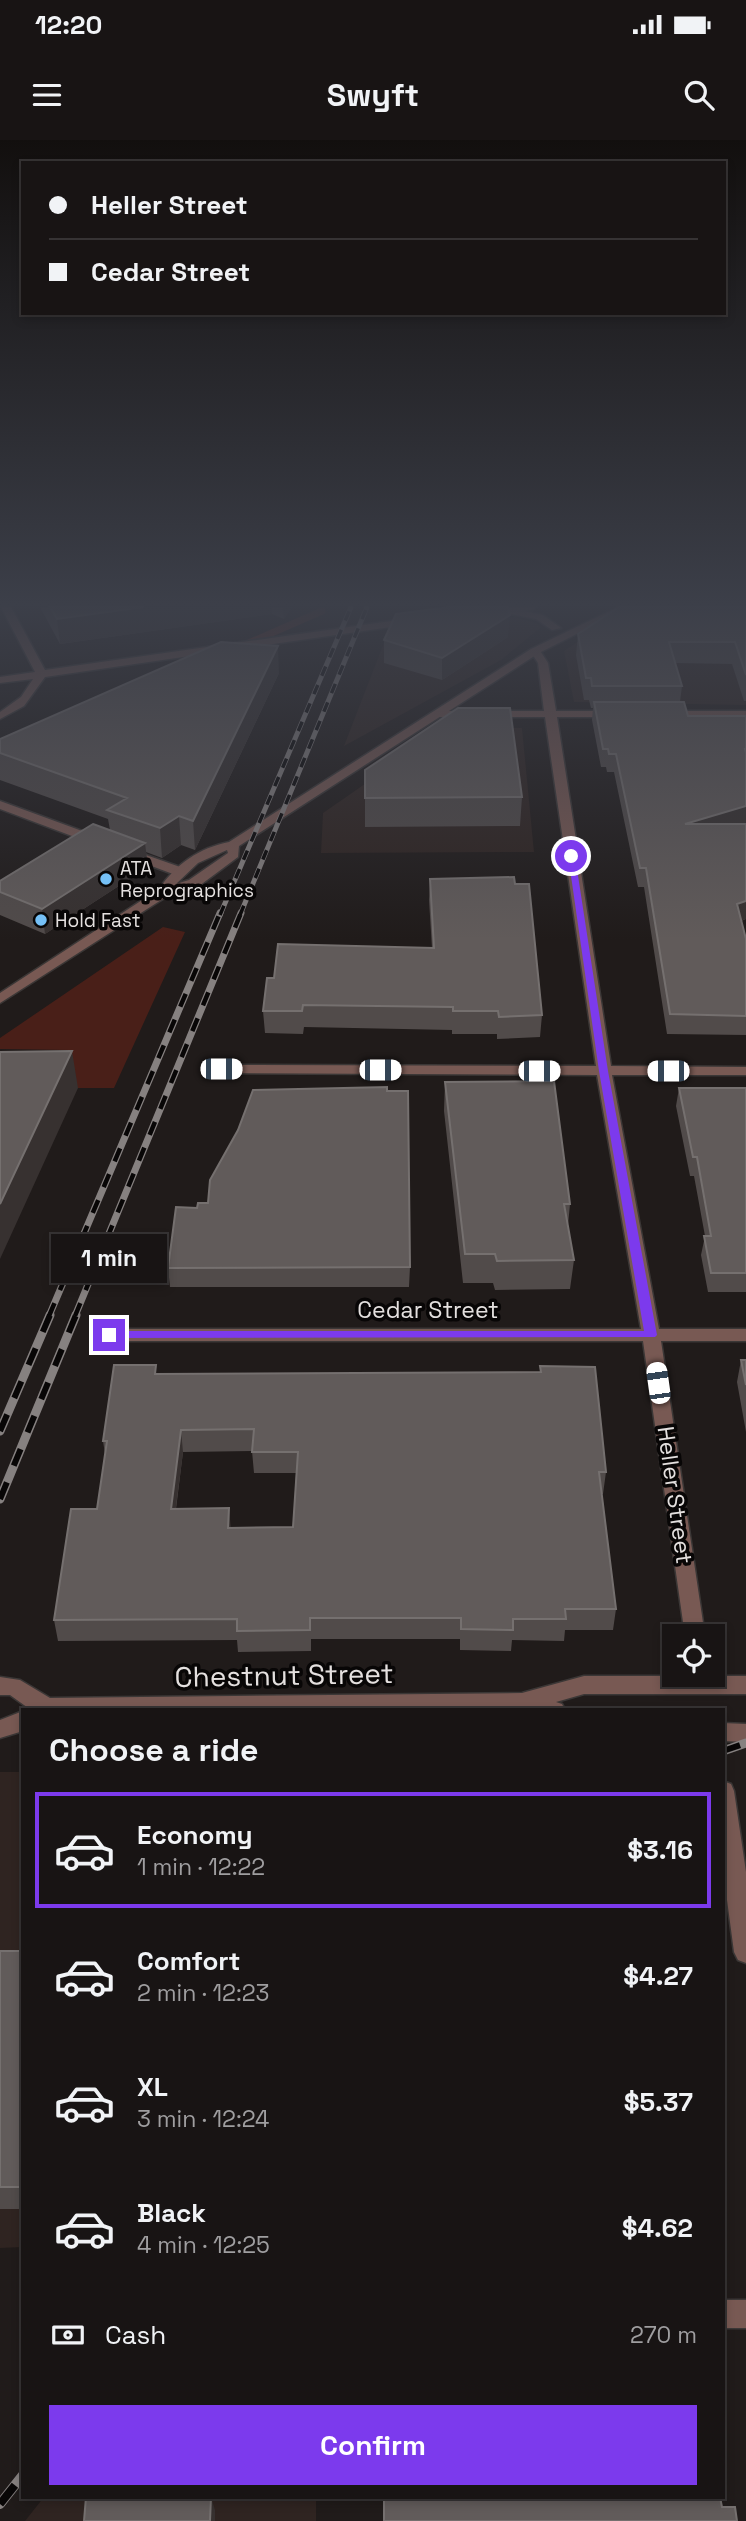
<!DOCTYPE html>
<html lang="en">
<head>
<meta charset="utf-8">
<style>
	body { margin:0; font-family:"Space Grotesk",sans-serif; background:#211d1d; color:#f1f3f6; height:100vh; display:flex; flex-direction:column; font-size:26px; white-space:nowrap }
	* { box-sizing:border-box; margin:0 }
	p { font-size:23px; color:#9f9ea0 }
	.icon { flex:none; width:38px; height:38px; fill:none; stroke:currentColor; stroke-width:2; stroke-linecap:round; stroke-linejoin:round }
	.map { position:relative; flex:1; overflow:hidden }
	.drawer { position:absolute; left:21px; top:1568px; width:704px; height:791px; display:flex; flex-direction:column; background:#181414; border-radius:0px; box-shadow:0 4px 10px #0003,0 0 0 2px #363334 }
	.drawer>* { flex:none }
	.banner { position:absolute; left:21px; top:21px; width:705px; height:154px; border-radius:0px; box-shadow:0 4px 10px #0003,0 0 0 2px #363334; display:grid; align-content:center; height:154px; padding:0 28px; background:#181414 }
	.fabs { position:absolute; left:662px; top:1484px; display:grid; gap:14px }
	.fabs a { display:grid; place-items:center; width:63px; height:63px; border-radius:0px; background:#181414; box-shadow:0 4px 10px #0003,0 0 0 2px #363334; font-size:35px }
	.end { position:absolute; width:32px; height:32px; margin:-16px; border:9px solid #7c3aed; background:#fff; box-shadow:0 0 0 4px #fff }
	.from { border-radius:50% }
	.bubble { position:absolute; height:49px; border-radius:0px; background:#181414; box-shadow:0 4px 10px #0003,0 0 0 2px #363334; font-size:23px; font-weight:800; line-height:49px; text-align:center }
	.car { position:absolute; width:21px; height:42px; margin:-21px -10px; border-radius:9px; box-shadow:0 0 5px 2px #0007; background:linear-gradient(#fff 24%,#345 0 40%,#fff 0 76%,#345 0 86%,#fff 0) }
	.banner b { display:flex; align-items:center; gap:24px; height:66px; font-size:26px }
	.banner b+b { border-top:2px solid #363334 }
	.banner i { width:18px; height:18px; background:#f1f3f6 }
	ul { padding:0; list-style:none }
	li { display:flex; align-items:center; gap:21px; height:116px; margin:0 14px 10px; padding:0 14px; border:4px solid transparent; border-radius:0px }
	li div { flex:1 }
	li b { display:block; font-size:26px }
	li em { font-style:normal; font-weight:800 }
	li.active { border-color:#7c3aed }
	li>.icon { width:63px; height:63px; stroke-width:1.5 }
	h2 { padding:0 28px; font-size:32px; line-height:84px }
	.pay { display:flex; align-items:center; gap:18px; height:77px; padding:0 28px; font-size:26px }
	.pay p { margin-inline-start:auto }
	.button { display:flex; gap:14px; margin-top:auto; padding:14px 28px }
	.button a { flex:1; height:80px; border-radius:0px; background:#7c3aed; color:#fff; font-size:28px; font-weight:800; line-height:80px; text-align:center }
	.status { display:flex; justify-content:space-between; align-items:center; height:49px; padding:0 35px; background:#181414; direction:ltr }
	.status svg { height:19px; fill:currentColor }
	header { display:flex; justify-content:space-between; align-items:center; height:91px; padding:0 28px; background:#181414; font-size:32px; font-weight:800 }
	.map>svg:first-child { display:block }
	.built { fill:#2f2421 }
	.green { fill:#491f18 }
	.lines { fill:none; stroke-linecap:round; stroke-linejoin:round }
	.stream { stroke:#6c2b20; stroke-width:7 }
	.minor-casing { stroke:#3b3736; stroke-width:3 }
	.tertiary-casing { stroke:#3b3736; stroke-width:3 }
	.minor { fill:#785953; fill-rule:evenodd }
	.tertiary { fill:#785953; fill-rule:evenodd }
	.rail-far3-casing { stroke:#868180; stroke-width:5 }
	.rail-far2-casing { stroke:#868180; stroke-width:7 }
	.rail-far1-casing { stroke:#868180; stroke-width:9 }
	.rail-casing { stroke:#868180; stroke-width:10 }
	.rail-far3 { stroke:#080606; stroke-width:3.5; stroke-dasharray:10; stroke-linecap:butt }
	.rail-far2 { stroke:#080606; stroke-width:4.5; stroke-dasharray:14; stroke-linecap:butt }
	.rail-far1 { stroke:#080606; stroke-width:6; stroke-dasharray:18; stroke-linecap:butt }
	.rail { stroke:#080606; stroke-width:8; stroke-dasharray:24; stroke-linecap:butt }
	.wall { fill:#514b4a; fill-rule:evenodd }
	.shaded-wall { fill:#373130 }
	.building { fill:#615b5a; stroke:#75706f; stroke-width:2; fill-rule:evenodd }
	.route { fill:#7c3aed }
	.poi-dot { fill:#75c0f6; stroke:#080606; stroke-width:2.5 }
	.labels { text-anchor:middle; stroke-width:7; stroke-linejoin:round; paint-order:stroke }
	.far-poi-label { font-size:19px; fill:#e4e0df; stroke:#080606; text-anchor:start }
	.street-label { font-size:23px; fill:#e4e0df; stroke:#080606 }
	.near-street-label { font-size:28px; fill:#e4e0df; stroke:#080606 }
</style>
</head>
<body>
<div class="status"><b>12:20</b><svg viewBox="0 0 49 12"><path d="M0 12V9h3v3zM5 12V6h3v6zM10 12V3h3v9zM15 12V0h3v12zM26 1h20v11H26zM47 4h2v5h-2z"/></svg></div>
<header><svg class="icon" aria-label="menu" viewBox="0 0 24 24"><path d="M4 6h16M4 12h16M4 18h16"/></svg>Swyft<svg class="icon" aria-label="search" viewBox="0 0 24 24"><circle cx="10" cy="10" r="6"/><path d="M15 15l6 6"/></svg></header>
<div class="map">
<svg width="746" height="2381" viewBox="0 0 746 2381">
	<rect width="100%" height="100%" fill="#201b1a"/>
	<path class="built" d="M 746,473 L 746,565 L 574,562 L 564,511 L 620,474 Z
		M 515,477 L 538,484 L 540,488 L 501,520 L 344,606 L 387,495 Z
		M 447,587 L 522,588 L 534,712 L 321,713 L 323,673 Z
		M 0,1632 L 23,1632 L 23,2107 L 0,2108 Z
		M 44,2357 L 316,2357 L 316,2381 L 25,2381 Z"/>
	<path class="green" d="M 163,787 L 185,792 L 114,948 L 59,948 L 68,910 L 0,909 L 0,898 Z"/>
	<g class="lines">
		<path class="stream" d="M 242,506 L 322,471"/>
		<g class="minor-casing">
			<path id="minor" d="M 1,467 L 11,467 L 45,530 L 412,478 L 417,481 L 412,484 L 45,537 L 24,566 L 0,579 L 0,572 L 21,557 L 33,539 L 0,543 L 0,537 L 35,532 Z
				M 510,467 L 537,467 L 532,470 L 492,475 L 487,472 Z
				M 535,508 L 539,509 L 548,523 L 556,571 L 617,571 L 623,574 L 617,577 L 557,577 L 611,926 L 746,927 L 746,935 L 612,935 L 659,1189 L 746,1189 L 746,1201 L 661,1201 L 705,1496 L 685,1496 L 643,1201 L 109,1201 L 100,1195 L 109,1189 L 641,1189 L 597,935 L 221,933 L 214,929 L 221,925 L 596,926 L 545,577 L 436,577 L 430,574 L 436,571 L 544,571 L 538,523 L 530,511 Z
				M 666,571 L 746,571 L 746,577 L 662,576 L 662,572 Z
				M 0,661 L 104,699 L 106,702 L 100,706 L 96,705 L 0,669 Z
				M 126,708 L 183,728 L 184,731 L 183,734 L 173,734 L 122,715 L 120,712 Z
				M 723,1641 L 731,1644 L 734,1651 L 746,1732 L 746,1823 L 738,1820 L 734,1812 L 723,1730 Z
				M 723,2160 L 746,2160 L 746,2188 L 723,2188 Z"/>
		</g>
		<g class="tertiary-casing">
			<path id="tertiary" d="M 504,467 L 543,475 L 561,488 L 552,490 L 536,479 L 500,472 L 499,470 Z
				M 618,467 L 630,467 L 539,513 L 239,706 L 238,717 L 199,746 L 169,755 L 0,863 L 0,853 L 159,749 C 176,724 199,708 229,702 L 531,509 ZM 227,710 L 228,713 L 189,740 L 176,744 L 198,723 Z
				M 584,1536 L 746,1536 L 746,1554 L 584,1554 L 556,1562 L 562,1564 L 565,1570 L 31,1570 L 10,1555 L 0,1555 L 0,1537 L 20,1540 L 50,1558 L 522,1553 Z
				M 23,1571 L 23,1591 L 0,1598 L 0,1580 Z
				M 723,1583 L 746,1584 L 746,1602 L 723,1601 Z"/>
		</g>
		<use href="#minor" class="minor"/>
		<use href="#tertiary" class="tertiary"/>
		<g class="rail-far3-casing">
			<path id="rail-far3" d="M 220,775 L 351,467
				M 240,775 L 367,467"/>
		</g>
		<g class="rail-far2-casing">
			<path id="rail-far2" d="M 49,1176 L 220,773
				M 75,1176 L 241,773"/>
		</g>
		<g class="rail-far1-casing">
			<path id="rail-far1" d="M 0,1291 L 50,1175
				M 0,1359 L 76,1175
				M 723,1611 L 746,1603"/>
		</g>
		<g class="rail-casing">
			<path id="rail" d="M 0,2364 L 23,2335"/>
		</g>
		<use href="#rail-far3" class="rail-far3"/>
		<use href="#rail-far2" class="rail-far2"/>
		<use href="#rail-far1" class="rail-far1"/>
		<use href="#rail" class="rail"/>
	</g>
	<path class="wall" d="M 40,467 L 292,467 L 284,479 L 272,474 L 60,504 Z
		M 746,467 L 746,561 L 744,561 L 732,524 L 675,523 L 682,546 L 680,562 L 688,576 L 746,576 L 746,779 L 741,781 L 746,799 L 746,895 L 667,894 L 644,747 L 638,747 L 614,632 L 607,632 L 606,627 L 601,627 L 592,580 L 593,568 L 591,568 L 589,560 L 584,560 L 576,515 L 578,494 Z
		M 508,497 L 442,540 L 384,523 L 384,500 Z
		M 279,533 L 195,710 L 181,705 L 162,718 L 146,712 L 148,727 L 45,794 L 0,775 L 0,741 L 110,690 L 108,679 L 0,640 L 0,599 Z
		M 365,630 L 522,657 L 520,686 L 365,687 Z
		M 430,739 L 542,875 L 540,897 L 497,899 L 497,894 L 452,894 L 452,890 L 304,887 L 303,894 L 265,893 L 263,871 L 274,838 L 432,808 L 429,760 Z
		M 445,942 L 570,1064 L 568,1085 L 574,1120 L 570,1149 L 495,1150 L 493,1143 L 463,1143 L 444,971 Z
		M 679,948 L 746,948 L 746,1152 L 708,1152 L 701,1115 L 705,1096 L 694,1036 L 690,1036 L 676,966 Z
		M 197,1068 L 410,1127 L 409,1147 L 170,1147 L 168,1128 Z
		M 741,1220 L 746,1220 L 746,1292 L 737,1242 Z
		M 540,1226 L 606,1332 L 603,1354 L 602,1354 L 616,1469 L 613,1490 L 565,1490 L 564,1501 L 512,1500 L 511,1511 L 460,1510 L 460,1499 L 311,1499 L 311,1511 L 238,1512 L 237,1500 L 58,1501 L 54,1480 L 97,1369 L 105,1314 L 103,1301 L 157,1234 L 540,1232 ZM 252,1311 L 254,1333 L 296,1333 L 293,1387 L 231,1388 L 176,1369 L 183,1312 Z
		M 0,1811 L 23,1811 L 23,2069 L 0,2069 Z"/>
	<path class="shaded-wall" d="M 144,467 L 272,467 L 272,474 L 60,504 L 57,479 Z
		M 283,467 L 292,467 L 284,479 Z
		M 510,475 L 508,497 L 442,540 L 442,518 Z
		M 278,506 L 279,533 L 195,710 L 193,681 Z
		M 746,666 L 746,684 L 685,684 Z
		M 179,676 L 181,705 L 162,718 L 160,688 Z
		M 145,703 L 148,727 L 45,794 L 42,769 Z
		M 746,761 L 746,779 L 733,783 L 737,764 Z
		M 72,911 L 78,948 L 0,1119 L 0,1064 Z
		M 181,1290 L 183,1312 L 173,1390 L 171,1369 Z
		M 229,1368 L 231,1390 L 228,1388 Z
		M 211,2357 L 215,2370 L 215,2381 L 210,2381 Z"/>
	<path class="building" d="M 50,467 L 144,467 L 57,479 Z
		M 450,467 L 508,467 L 510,475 L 442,518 L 384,500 L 396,474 Z
		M 619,467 L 746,467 L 746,535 L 735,502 L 669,502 L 682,546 L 592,546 L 591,538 L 586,538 L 578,494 Z
		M 221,502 L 278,506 L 193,681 L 179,676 L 160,688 L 107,670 L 127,658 L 0,613 L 0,599 Z
		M 594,562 L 684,562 L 688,576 L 746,576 L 746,609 L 745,609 L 746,613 L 746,666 L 685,684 L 746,684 L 746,761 L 737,764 L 746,799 L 746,876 L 670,874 L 646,728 L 640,728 L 616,614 L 609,614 L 608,609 L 603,609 Z
		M 458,568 L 510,568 L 522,657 L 365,658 L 365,630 Z
		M 93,684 L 145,703 L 42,769 L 0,752 L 0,741 Z
		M 514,737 L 515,744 L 529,744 L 542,875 L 499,877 L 498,871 L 453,871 L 453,867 L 303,865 L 302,871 L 263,871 L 267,838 L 274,838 L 278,804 L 434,808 L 430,739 Z
		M 72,911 L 0,1064 L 0,912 Z
		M 554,941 L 570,1064 L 564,1064 L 574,1120 L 497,1121 L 495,1114 L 465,1114 L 445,942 Z
		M 387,947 L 387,951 L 408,951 L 410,1127 L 168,1128 L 176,1067 L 197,1068 L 198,1063 L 208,1063 L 210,1040 L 238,990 L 253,950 Z
		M 679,948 L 746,948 L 746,1133 L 711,1133 L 704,1096 L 711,1096 L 697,1017 L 693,1017 Z
		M 741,1220 L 746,1220 L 746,1245 Z
		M 114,1225 L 156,1225 L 155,1234 L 541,1232 L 540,1226 L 595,1227 L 606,1332 L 599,1332 L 616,1469 L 565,1469 L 566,1479 L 513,1479 L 513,1490 L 461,1489 L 461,1478 L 310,1478 L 310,1490 L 237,1491 L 237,1479 L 54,1480 L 71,1369 L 97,1369 L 107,1301 L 103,1301 ZM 254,1289 L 252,1312 L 298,1312 L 293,1387 L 228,1388 L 229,1368 L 171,1369 L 181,1290 Z
		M 0,1811 L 23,1811 L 23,2047 L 0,2047 Z
		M 86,2357 L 211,2357 L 210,2381 L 84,2381 Z
		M 384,2357 L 720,2357 L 722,2367 L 735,2367 L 737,2381 L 384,2381 Z"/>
	<linearGradient id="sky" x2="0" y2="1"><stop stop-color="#120f0e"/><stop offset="0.58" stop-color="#3c3f49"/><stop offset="1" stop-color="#3c3f49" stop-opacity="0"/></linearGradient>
	<rect width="746" height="800" fill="url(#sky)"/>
	<path class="route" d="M 568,715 L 575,716 L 608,931 L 657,1195 L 655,1197 L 105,1198 L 105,1193 L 109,1191 L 644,1191 L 599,931 Z"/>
	<g class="poi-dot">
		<circle cx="106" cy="739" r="7"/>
		<circle cx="41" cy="780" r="7"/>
	</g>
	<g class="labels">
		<g class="far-poi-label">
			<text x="120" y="735">ATA<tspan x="120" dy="22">Reprographics</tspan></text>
			<text x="55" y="787">Hold Fast</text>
		</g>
		<g class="street-label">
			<text x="428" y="1178">Cedar Street</text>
			<text transform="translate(675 1355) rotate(82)" y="8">Heller Street</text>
		</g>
		<g class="near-street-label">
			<text transform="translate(284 1535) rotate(-1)" y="10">Chestnut Street</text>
		</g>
	</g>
</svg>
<div class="fabs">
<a><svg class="icon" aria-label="locate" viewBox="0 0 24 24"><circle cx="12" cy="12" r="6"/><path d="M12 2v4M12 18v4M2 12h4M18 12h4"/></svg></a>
</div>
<i class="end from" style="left:571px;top:716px"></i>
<i class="end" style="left:109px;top:1195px"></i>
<div class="bubble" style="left:51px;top:1094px;width:116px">1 min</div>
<i class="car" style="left:221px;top:929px;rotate:90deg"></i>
<i class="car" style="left:380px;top:930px;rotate:90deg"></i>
<i class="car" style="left:539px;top:931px;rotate:90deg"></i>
<i class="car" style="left:668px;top:931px;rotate:270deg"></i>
<i class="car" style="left:658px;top:1243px;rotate:352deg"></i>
<div class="banner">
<b><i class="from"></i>Heller Street</b>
<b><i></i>Cedar Street</b>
</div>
<section class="drawer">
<h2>Choose a ride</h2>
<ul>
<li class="active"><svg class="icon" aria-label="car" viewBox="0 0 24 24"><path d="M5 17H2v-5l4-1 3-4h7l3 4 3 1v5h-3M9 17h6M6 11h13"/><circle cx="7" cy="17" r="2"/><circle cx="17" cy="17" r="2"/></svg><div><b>Economy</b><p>1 min · 12:22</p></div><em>$3.16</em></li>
<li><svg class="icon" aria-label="car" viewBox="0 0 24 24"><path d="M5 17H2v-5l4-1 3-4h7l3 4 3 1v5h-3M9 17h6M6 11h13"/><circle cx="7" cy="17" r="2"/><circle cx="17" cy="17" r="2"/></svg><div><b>Comfort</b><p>2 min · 12:23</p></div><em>$4.27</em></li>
<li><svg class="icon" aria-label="car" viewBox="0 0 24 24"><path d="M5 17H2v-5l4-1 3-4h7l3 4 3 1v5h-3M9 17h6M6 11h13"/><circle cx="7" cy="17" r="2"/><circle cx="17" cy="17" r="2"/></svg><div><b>XL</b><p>3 min · 12:24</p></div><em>$5.37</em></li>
<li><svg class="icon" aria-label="car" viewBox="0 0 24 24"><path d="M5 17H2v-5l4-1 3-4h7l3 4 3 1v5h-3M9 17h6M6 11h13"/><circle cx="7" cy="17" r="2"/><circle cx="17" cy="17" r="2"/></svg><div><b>Black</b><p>4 min · 12:25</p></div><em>$4.62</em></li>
</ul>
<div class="pay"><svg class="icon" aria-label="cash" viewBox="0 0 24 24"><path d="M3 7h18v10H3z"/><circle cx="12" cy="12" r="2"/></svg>Cash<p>270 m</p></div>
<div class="button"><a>Confirm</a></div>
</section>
</div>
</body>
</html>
